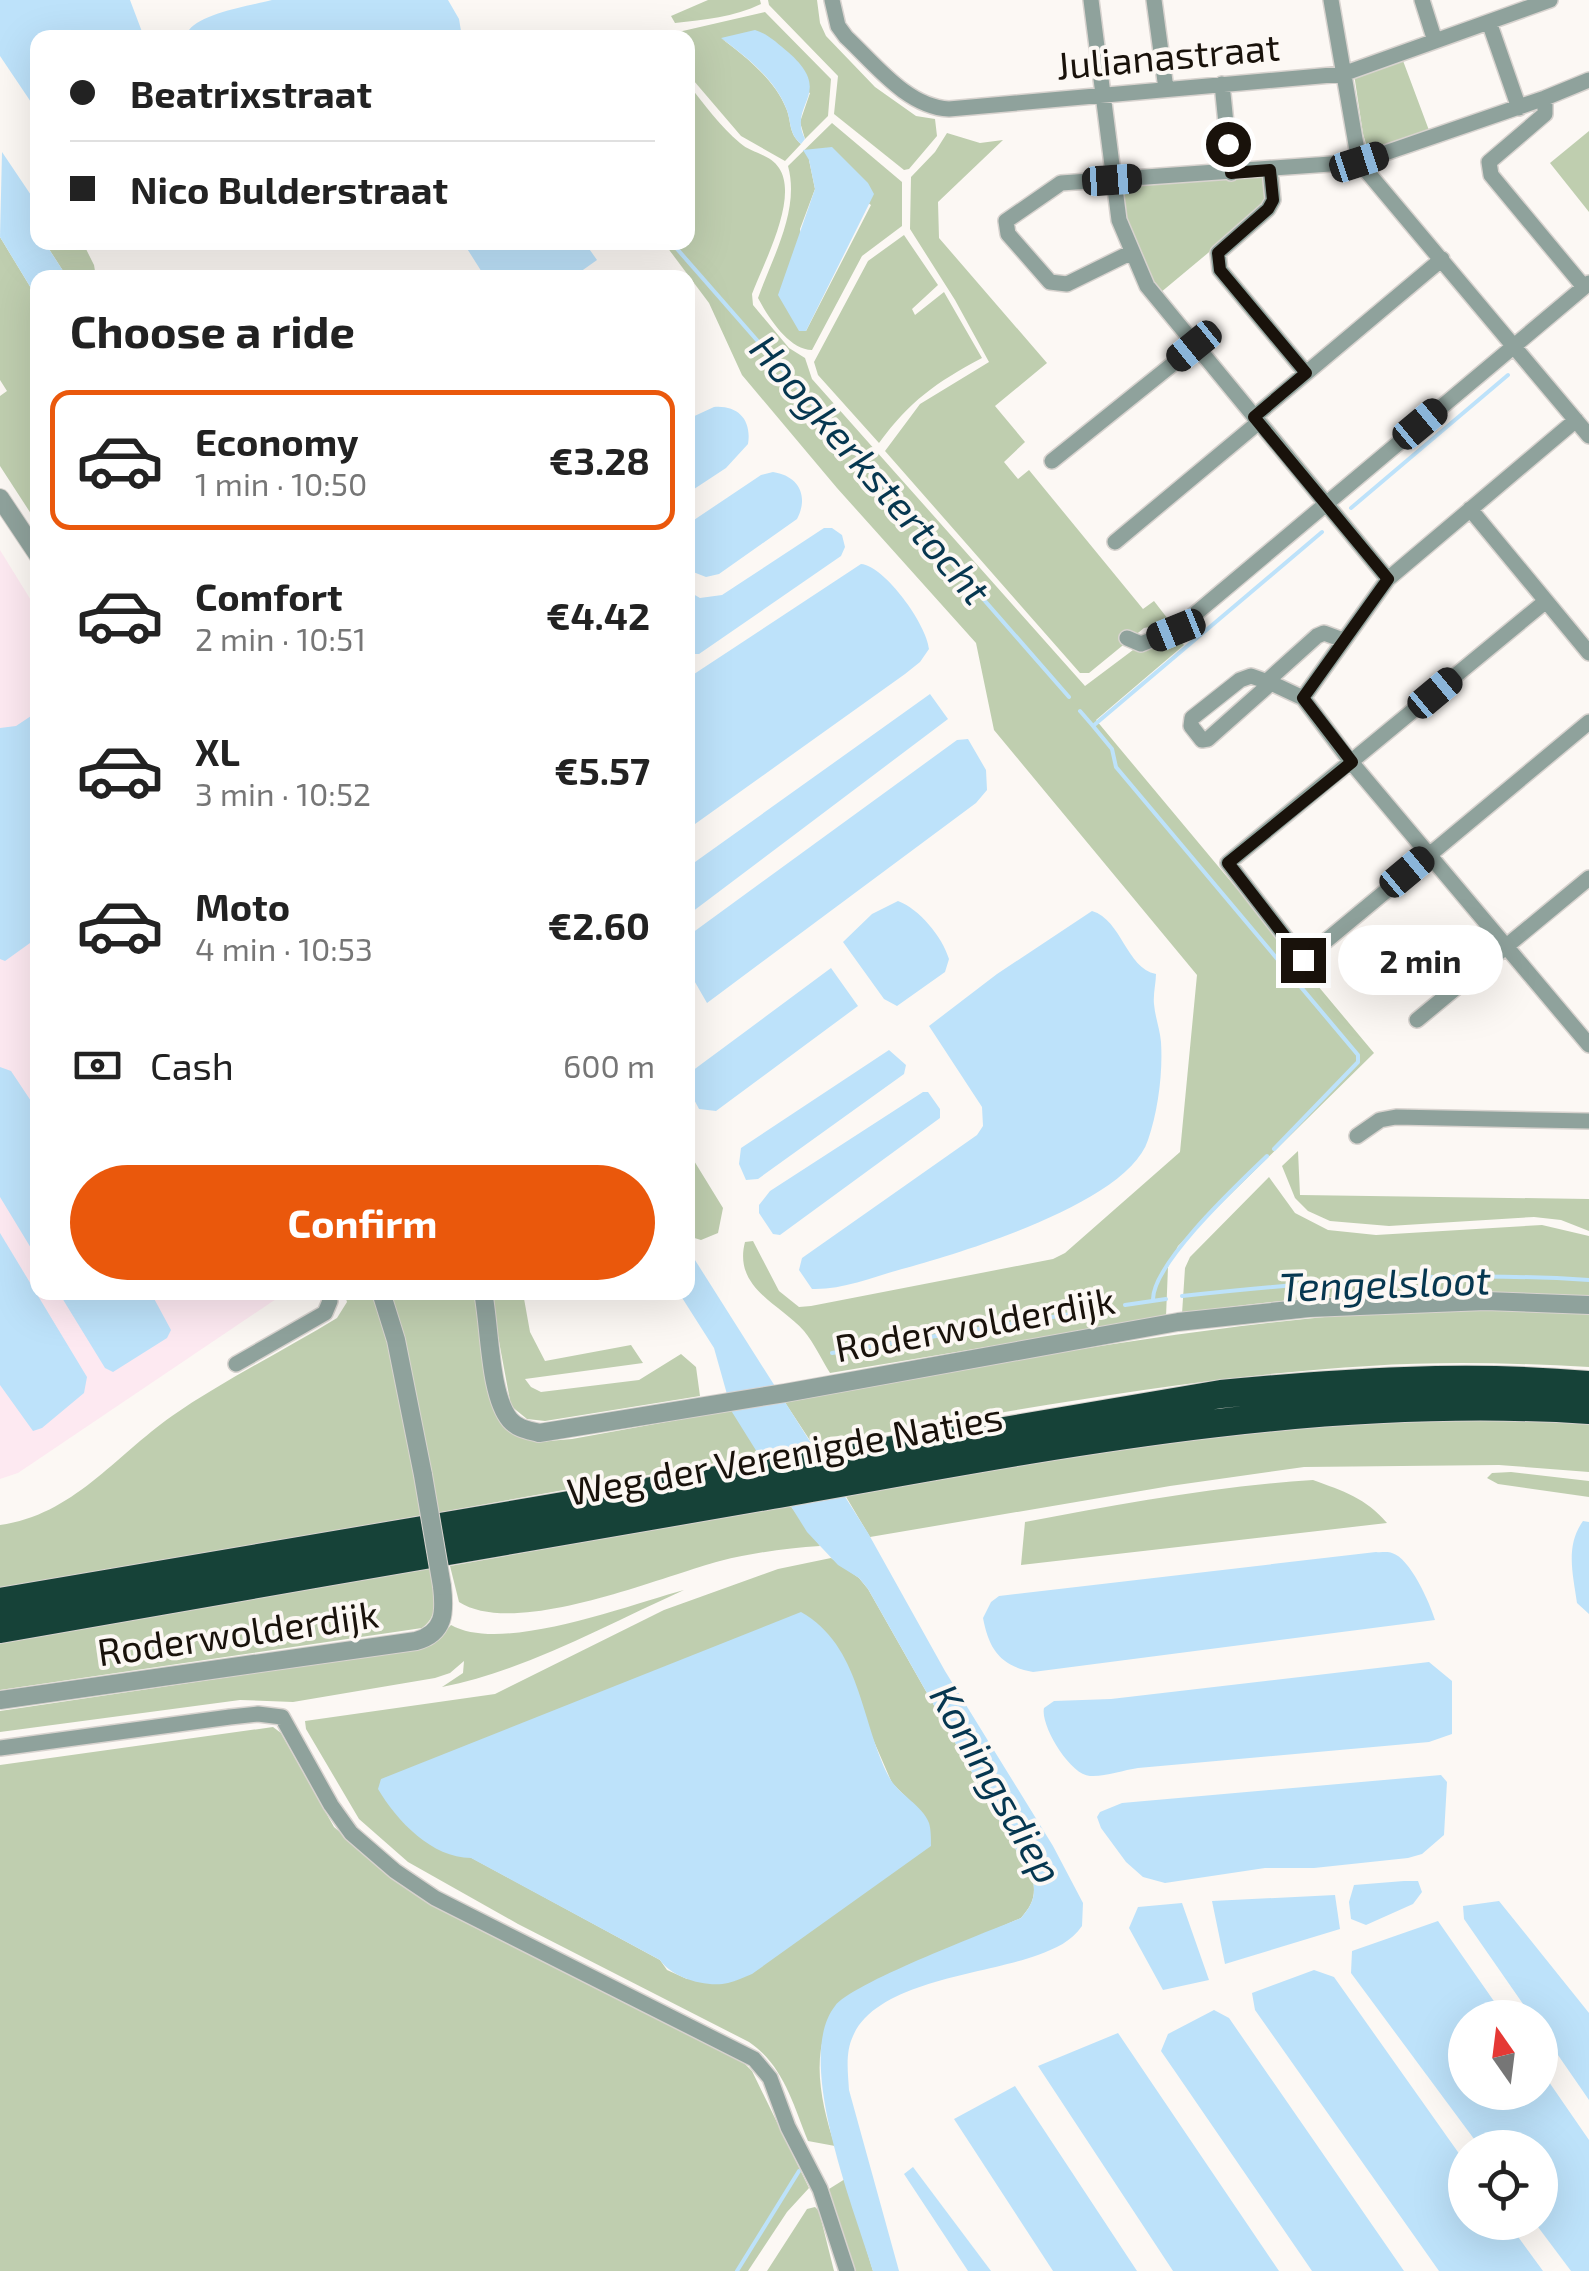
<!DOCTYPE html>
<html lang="en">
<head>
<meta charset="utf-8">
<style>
	body { margin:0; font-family:"Exo 2",sans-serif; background:#f2f2f2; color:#222; height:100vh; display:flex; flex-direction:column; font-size:38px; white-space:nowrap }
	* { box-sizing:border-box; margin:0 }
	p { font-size:32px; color:#767676 }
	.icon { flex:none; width:55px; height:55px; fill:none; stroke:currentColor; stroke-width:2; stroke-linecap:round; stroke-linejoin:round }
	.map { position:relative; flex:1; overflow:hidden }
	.panel { position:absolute; left:30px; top:270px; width:665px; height:1030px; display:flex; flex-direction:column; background:#fff; border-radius:20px; box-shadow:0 10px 40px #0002 }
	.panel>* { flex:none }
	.guide { position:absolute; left:30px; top:30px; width:665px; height:220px; border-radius:20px; box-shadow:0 10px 40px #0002; display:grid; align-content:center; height:220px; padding:0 40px; background:#fff }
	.needle { width:65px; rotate:346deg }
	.buttons { position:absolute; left:1448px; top:2000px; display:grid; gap:20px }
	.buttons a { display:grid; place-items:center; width:110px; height:110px; border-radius:50%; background:#fff; box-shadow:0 10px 40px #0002; font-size:50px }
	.end { position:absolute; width:45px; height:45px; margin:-22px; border:12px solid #19120b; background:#fff; box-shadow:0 0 0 5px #fff }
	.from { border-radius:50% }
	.bubble { position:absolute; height:70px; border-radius:35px; background:#fff; box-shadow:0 10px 40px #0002; font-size:32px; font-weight:700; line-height:70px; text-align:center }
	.car { position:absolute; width:30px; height:60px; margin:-30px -15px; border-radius:12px; box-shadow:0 0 8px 2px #0007; background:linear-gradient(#222 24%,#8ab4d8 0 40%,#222 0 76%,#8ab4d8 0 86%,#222 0) }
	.guide b { display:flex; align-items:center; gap:35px; height:95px; font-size:38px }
	.guide b+b { border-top:2px solid #e0e0e0 }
	.guide i { width:25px; height:25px; background:#222 }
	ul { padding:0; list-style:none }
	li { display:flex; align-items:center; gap:30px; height:140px; margin:0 20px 15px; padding:0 20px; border:5px solid transparent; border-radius:20px }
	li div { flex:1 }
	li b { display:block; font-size:38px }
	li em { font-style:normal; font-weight:700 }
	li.on { border-color:#ea580c }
	li>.icon { width:90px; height:90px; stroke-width:1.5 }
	h2 { padding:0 40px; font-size:45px; line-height:120px }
	.pay { display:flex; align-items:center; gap:25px; height:110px; padding:0 40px; font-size:38px }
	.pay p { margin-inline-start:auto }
	.cta { display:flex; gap:20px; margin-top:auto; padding:20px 40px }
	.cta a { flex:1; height:115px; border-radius:60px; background:#ea580c; color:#fff; font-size:40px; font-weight:700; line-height:115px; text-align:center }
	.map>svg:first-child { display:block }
	.industrial { fill:#fde9f1 }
	.green { fill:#bfceaf; fill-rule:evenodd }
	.water { fill:#bde2fa }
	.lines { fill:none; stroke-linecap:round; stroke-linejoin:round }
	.stream { stroke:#bde2fa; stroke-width:4 }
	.minor-casing { stroke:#d8d3cf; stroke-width:18 }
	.tertiary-casing { stroke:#d8d3cf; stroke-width:20 }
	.motorway-casing { stroke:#d8d3cf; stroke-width:30 }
	.minor { stroke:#8fa29c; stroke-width:15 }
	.tertiary { stroke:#8fa29c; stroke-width:18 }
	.motorway { stroke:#164238; stroke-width:28 }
	.tertiary-bridge-casing { stroke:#d8d3cf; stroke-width:20; stroke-linecap:butt }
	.tertiary-bridge { stroke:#8fa29c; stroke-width:18 }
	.route { stroke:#19120b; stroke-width:12 }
	.labels { text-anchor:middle; stroke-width:8; stroke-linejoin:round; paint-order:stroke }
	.street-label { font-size:38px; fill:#19120b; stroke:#fcf8f4 }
	.water-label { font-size:40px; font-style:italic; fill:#063750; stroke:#fcf8f4 }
</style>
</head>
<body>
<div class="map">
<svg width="1589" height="2271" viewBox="0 0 1589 2271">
	<rect width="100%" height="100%" fill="#fcf8f4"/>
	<path class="industrial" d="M 0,550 L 37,610 L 38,1292 L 285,1293 L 18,1473 L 0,1479 Z"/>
	<path class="green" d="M 708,0 L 760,0 L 761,4 C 734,17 704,20 675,23 L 671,16 Z
		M 768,0 L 817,0 L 820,23 L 826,36 L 875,87 L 916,116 L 935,119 L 937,136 L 909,169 L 904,170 L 834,114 L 838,76 L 769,5 Z
		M 765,12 L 831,79 L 828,116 L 805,139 L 800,122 L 810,93 L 722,39 C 745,56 775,80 786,108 C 792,122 788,133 801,144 L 785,161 L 741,136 L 688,74 L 688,38 L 675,37 L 674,33 Z
		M 1402,58 L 1430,133 L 1369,153 L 1363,134 L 1354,74 Z
		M 688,84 C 704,104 720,126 740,143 C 751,153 770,154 779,168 C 799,198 764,262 752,294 L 753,305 L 789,348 L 805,358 L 812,379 L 1085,686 L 1149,638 L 1178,638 L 1184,645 L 1096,720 L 1374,1053 L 1178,1246 L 1168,1267 L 1166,1317 L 830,1373 C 822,1360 814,1343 804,1331 C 780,1304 733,1288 745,1242 L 753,1241 L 779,1291 L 799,1307 L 811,1306 L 1053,1259 L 1065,1253 L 1180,1152 L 1197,975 L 994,730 L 976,643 L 837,488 L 742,375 L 709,303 L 664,243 L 688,242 Z
		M 832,123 L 902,182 L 902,226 L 862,256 L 812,350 C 789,350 768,317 758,298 C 773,256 800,210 788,166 ZM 809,160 L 871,205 L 806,331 L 800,229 L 815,189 Z
		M 1589,131 L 1589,212 L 1550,163 Z
		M 947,133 L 980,143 L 1003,140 L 938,202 L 939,238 L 1047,363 L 995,406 L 1025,442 L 1004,462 L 1018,479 L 1029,470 L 1143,609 L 1154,601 L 1171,623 L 1144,628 L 1089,673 L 1080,673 L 885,451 L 920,404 L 989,362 L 955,300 L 910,229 L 911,177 L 935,152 Z
		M 1265,175 L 1268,203 L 1160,293 C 1136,262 1128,224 1120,187 Z
		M 904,235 L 938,285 L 912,309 L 915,315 L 944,292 L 982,358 C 935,383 910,401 879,443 L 818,375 L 814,362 L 868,261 Z
		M 0,237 L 37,298 L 37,523 L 0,466 L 0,396 L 7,391 L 0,380 Z
		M 52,243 L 83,243 L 94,265 L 96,277 L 67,277 L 47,246 Z
		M 688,1151 L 723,1208 L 718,1233 L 701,1240 L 688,1236 Z
		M 1298,1151 L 1300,1195 L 1589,1199 L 1589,1231 L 1561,1220 L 1534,1217 L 1389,1226 L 1330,1221 L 1308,1211 L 1295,1198 L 1282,1166 Z
		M 1269,1177 L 1295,1213 L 1328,1230 L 1376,1235 L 1542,1225 L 1589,1236 L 1589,1298 C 1453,1292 1316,1291 1182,1314 L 1185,1268 L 1190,1257 Z
		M 344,1293 L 375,1293 L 385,1322 L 423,1515 L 0,1591 L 0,1525 C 73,1515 115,1456 172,1416 C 224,1380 283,1351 337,1318 L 347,1302 Z
		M 390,1293 L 477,1293 L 504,1426 L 514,1435 L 537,1442 L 572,1439 L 732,1410 L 760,1455 L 436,1513 L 404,1339 Z
		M 490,1293 L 523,1293 L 530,1332 L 545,1361 L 631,1345 L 643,1363 L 525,1379 L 531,1387 L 541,1392 L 639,1380 L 681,1354 L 696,1367 L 700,1396 L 545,1421 L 527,1419 L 511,1406 Z
		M 1420,1309 L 1589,1313 L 1589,1367 C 1516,1363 1442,1361 1369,1366 C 1182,1377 997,1414 813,1445 L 784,1401 C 996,1363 1206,1323 1420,1309 Z
		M 1365,1420 L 1538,1420 L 1589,1423 L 1589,1472 L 1499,1465 L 1304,1467 L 1170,1486 L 870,1537 L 845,1495 L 1210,1434 Z
		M 1511,1472 L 1589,1481 L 1589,1497 L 1498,1484 L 1487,1478 L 1492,1473 Z
		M 1313,1480 C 1343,1491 1366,1498 1387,1523 L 1021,1565 L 1025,1522 C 1120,1504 1216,1486 1313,1480 Z
		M 790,1505 L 820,1546 C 787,1548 752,1553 720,1561 C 657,1578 515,1638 459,1602 L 450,1566 Z
		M 831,1558 L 859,1578 L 868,1589 L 1033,1880 C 1036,1897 1032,1905 1021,1918 L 865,1986 C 804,2020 816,2089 835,2146 L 808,2141 C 793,2104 783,2065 749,2042 L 518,1924 L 408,1862 L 359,1819 L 306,1729 L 305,1721 L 495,1694 L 664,1610 L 778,1569 ZM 869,1730 L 892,1783 L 910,1801 L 687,1979 L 667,1970 L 660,1960 L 470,1857 Z
		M 432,1568 C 434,1590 442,1613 422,1628 L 0,1690 L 0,1641 Z
		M 684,1590 C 606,1625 527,1670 442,1687 L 463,1673 L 464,1661 L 450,1673 L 435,1678 L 293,1702 L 240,1700 L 0,1732 L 0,1711 L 418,1649 L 432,1645 L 451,1625 C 502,1654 628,1605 684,1590 Z
		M 273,1727 L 281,1733 L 334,1827 L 364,1853 L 743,2062 L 752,2071 L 809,2188 L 787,2212 L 748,2271 L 0,2271 L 0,1765 Z
		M 845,2179 L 873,2271 L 854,2271 L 829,2189 Z
		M 815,2207 L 819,2211 L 834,2271 L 767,2271 L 807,2209 Z"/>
	<path class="water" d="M 0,0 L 130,0 L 144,37 L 38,38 L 37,111 L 0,56 Z
		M 272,0 L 448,0 L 459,19 L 462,37 L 194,38 L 189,30 C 202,13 249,6 272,0 Z
		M 755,30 C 768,34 777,43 788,52 C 836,94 787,103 805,139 L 801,144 C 788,133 792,122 786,108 C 775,79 744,55 721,38 Z
		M 832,147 L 868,183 L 874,194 L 806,331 L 799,331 L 778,295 L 815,189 L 809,160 L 803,150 Z
		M 2,152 L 37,204 L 38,242 L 52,243 L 47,246 L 67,277 L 38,278 L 37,298 L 0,237 Z
		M 467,242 L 585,243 L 597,260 L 573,277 L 485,277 L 466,247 Z
		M 714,407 C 738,405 752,420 748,444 L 726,468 L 688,493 L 688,419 Z
		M 773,472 C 799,476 809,496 797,519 L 719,574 L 706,577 L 688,570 L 688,524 L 761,475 Z
		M 824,528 L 832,528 L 842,535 L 845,547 L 841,556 L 699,654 L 688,654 L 688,591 L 700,598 L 722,595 Z
		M 861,564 C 885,566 927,625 929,649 L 920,662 L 905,674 L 688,829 L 688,678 Z
		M 930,694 L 948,719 L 688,915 L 688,867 Z
		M 37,712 L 37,938 L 5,961 L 0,959 L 0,728 L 16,726 Z
		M 968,739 L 986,770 L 987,790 L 976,803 L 707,1003 L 688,970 L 688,936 L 957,740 Z
		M 898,901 C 919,909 942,936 949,959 L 945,972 L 897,1006 L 884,999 L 843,942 L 872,914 Z
		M 1092,911 C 1122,920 1126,968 1156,974 C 1156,983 1153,994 1154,1004 C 1155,1017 1160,1029 1161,1042 C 1163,1073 1158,1111 1148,1140 C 1128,1203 960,1253 902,1269 C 873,1277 842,1290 812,1289 L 799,1270 L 802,1258 L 977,1135 L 983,1126 L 982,1107 L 929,1026 L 997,974 Z
		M 831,968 L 858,1006 L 716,1111 L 699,1109 L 688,1088 L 688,1074 Z
		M 889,1050 L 906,1065 L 904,1074 L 758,1179 L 746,1180 L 739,1164 L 741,1148 Z
		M 0,1067 L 11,1071 L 37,1110 L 37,1258 L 0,1197 Z
		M 923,1092 L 928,1092 L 940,1109 L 940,1118 L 780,1235 L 773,1234 L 759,1213 L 759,1205 L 770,1191 Z
		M 0,1233 L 87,1377 L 84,1393 L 42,1428 L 33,1431 L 0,1385 Z
		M 688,1249 L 868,1533 L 945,1671 L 1053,1846 L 1083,1903 L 1082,1926 C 1071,1942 1056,1948 1038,1955 C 984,1975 877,1981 853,2036 C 845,2053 848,2072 849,2090 L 899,2271 L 873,2271 C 855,2211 793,2059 835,2006 C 852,1983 987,1932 1021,1918 C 1032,1905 1036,1897 1033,1880 L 868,1589 L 859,1578 L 838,1565 L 807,1532 L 732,1412 L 714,1348 L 679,1293 L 688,1292 Z
		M 59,1293 L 151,1293 L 171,1330 L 167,1338 L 113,1372 L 105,1368 Z
		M 1583,1521 L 1589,1522 L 1589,1614 L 1577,1603 C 1573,1574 1565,1546 1583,1521 Z
		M 1376,1552 C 1381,1553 1387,1551 1392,1553 C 1410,1558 1430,1603 1435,1620 L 1033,1672 C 1000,1666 989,1649 983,1618 L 991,1602 L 999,1596 Z
		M 801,1612 C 861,1646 860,1720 889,1777 C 898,1794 923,1806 929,1823 C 931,1829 931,1839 931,1846 L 752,1974 C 744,1977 736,1981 728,1983 C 707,1988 672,1978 660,1960 L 471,1858 C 432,1858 397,1821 378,1789 L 381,1779 Z
		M 1429,1662 L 1452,1681 L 1452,1734 L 1429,1742 L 1138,1768 C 1123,1770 1105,1777 1090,1776 C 1070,1775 1040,1725 1044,1708 L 1054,1701 L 1111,1699 Z
		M 1441,1775 L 1447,1782 L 1444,1835 L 1422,1854 L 1408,1858 L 1314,1868 L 1265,1868 L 1165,1883 L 1143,1877 L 1126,1862 L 1101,1828 L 1097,1817 L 1100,1812 L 1122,1803 Z
		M 1404,1881 L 1418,1881 L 1422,1892 L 1413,1904 L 1366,1925 L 1351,1919 L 1349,1902 L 1354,1885 Z
		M 1335,1895 L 1340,1929 L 1225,1964 L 1212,1901 Z
		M 1499,1901 L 1589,2013 L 1589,2100 L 1540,2029 L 1540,2018 L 1532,2017 L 1464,1919 L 1463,1906 Z
		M 1182,1903 L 1209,1980 L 1163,1990 L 1129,1928 L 1138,1907 Z
		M 1438,1921 L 1505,2017 L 1465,2018 L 1465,2092 L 1540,2092 L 1540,2069 L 1589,2140 L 1589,2271 L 1571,2271 L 1535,2223 L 1540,2222 L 1540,2148 L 1480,2147 L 1351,1973 L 1352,1951 Z
		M 1314,1970 L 1334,1977 L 1465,2162 L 1465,2222 L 1508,2223 L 1543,2271 L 1439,2271 L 1255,2010 L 1252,1993 Z
		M 1214,2010 L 1229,2018 L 1404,2271 L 1312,2271 L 1161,2051 L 1168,2034 Z
		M 1118,2033 L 1279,2271 L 1173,2271 L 1038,2066 Z
		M 1015,2086 L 1137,2271 L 1053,2271 L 954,2119 Z
		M 913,2167 L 991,2271 L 968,2271 L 904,2174 Z"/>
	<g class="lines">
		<path class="stream" d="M 671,242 L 1069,697
			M 1351,508 L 1508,375
			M 1080,711 L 1093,726 L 1322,532
			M 1093,726 L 1112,749 L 1116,767 L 1358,1055 L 1358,1062 L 1274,1149
			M 1182,1296 C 1318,1281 1452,1271 1589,1280
			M 1153,1300 C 1152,1264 1239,1183 1267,1156
			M 1125,1305 L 1166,1299
			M 832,1353 L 1089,1311
			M 737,2271 L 799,2171"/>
		<g class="minor-casing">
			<path id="minor" d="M 832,0 L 838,26 L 846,37 C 875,64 907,107 949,109 L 1343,74 L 1550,0
				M 1091,0 L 1119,220 L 1147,286 L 1388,579
				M 1154,0 L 1166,89
				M 1331,0 L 1359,162 L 1589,436
				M 1422,0 L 1435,41
				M 1489,22 L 1519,108
				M 1222,84 L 1231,173
				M 1270,170 L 1273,200 L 1268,209 L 1218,253 L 1220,270 L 1306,373
				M 1130,253 L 1067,284 L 1050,282 L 1008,234 L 1006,221 L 1061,183 L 1359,162 L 1545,98
				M 1584,287 L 1491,175 L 1489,162 L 1545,114 L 1545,98 L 1589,80
				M 1254,417 L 1442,259
				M 1052,461 L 1194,347
				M 1470,509 L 1589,653
				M 1115,542 L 1259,422
				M 1546,601 L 1228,863 L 1303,960 L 1589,722
				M 1127,638 L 1141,644 L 1176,630 L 1589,283
				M 1266,682 L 1317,636 L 1324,633 L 1343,640
				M 1271,683 L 1251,676 L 1240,680 L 1192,718 L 1191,726 L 1202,740 L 1208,739 L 1271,683 L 1303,698 L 1351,762 L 1589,1045
				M 1303,698 L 1388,579 L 1576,420
				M 1417,1020 L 1589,878
				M 1357,1136 L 1380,1120 L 1396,1117 L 1589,1121
				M 236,1364 L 325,1313 L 330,1301 L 327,1292
				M 0,1748 L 230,1717 L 258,1714 L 282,1717 L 331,1805 L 351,1833 L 395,1871 L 435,1898 L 754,2059 L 770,2078 L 788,2127 L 820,2189 L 847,2271"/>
		</g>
		<g class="tertiary-casing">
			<path id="tertiary" d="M 0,498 L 38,555
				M 381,1292 L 396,1340 L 423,1475
				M 483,1292 C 490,1326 489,1395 510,1420 C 518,1429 528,1430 539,1433 L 785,1393 L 1178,1322 L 1309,1308 L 1486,1301 L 1589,1305
				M 0,1700 L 416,1641 C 445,1633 445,1612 442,1586"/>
		</g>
		<g class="motorway-casing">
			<path id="motorway" d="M 0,1602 L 1221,1394 C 1344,1382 1466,1374 1589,1385
				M 0,1629 C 257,1583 515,1540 772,1495 C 1043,1447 1313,1392 1589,1410"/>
		</g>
		<use href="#minor" class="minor"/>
		<use href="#tertiary" class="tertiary"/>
		<use href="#motorway" class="motorway"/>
		<g class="tertiary-bridge-casing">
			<path id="tertiary-bridge" d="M 423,1475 L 442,1586"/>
		</g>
		<use href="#tertiary-bridge" class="tertiary-bridge"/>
	</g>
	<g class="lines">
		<path class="route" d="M 1228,144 L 1231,173 L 1270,170 L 1273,200 L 1268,209 L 1218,253 L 1220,270 L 1306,373 L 1254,417 L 1388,579 L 1303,698 L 1352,762 L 1228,863 L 1303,960"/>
	</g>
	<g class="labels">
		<g class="street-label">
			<text transform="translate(1168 57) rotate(-5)" y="13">Julianastraat</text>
			<text transform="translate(975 1325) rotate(-10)" y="13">Roderwolderdijk</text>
			<text transform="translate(785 1455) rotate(-10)" y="13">Weg der Verenigde Naties</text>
			<text transform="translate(238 1634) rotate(-8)" y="13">Roderwolderdijk</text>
		</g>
		<g class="water-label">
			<text transform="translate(870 470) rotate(49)" y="14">Hoogkerkstertocht</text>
			<text transform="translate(1385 1284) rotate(-2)" y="14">Tengelsloot</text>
			<text transform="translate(996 1784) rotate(60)" y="14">Koningsdiep</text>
		</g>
	</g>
</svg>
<div class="buttons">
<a><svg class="needle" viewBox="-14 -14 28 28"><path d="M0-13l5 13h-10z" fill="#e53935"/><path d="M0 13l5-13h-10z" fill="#767676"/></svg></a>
<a><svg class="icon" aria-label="locate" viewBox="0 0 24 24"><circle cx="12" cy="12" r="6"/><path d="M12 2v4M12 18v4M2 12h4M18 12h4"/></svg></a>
</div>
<i class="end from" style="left:1228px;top:144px"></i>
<i class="end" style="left:1303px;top:960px"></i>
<div class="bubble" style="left:1338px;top:925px;width:165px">2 min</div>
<i class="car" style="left:1359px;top:162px;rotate:72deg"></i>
<i class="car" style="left:1112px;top:180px;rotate:86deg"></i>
<i class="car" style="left:1194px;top:346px;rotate:231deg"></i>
<i class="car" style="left:1420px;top:424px;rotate:50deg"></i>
<i class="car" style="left:1176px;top:630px;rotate:248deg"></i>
<i class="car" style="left:1435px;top:693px;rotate:50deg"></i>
<i class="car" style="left:1407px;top:872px;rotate:50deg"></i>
<div class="guide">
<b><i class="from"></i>Beatrixstraat</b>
<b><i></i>Nico Bulderstraat</b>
</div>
<section class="panel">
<h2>Choose a ride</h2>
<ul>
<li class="on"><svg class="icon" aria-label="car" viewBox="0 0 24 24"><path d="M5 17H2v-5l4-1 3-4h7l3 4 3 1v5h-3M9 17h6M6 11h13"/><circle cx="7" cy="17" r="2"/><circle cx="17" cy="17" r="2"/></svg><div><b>Economy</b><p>1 min · 10:50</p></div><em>€3.28</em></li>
<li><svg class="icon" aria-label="car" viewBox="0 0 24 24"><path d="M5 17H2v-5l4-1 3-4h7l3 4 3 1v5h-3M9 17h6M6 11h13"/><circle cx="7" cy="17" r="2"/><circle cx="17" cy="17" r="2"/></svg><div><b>Comfort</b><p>2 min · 10:51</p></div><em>€4.42</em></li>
<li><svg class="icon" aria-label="car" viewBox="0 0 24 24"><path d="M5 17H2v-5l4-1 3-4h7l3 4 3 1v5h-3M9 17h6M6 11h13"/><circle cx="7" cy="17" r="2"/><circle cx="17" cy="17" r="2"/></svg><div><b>XL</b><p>3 min · 10:52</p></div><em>€5.57</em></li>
<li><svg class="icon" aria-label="car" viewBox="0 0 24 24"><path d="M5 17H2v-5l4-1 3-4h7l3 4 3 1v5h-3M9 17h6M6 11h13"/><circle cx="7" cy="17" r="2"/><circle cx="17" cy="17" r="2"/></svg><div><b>Moto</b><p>4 min · 10:53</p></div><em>€2.60</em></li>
</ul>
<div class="pay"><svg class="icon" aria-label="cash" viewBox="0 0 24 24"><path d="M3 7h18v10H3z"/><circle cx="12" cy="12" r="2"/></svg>Cash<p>600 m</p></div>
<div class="cta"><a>Confirm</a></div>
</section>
</div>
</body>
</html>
